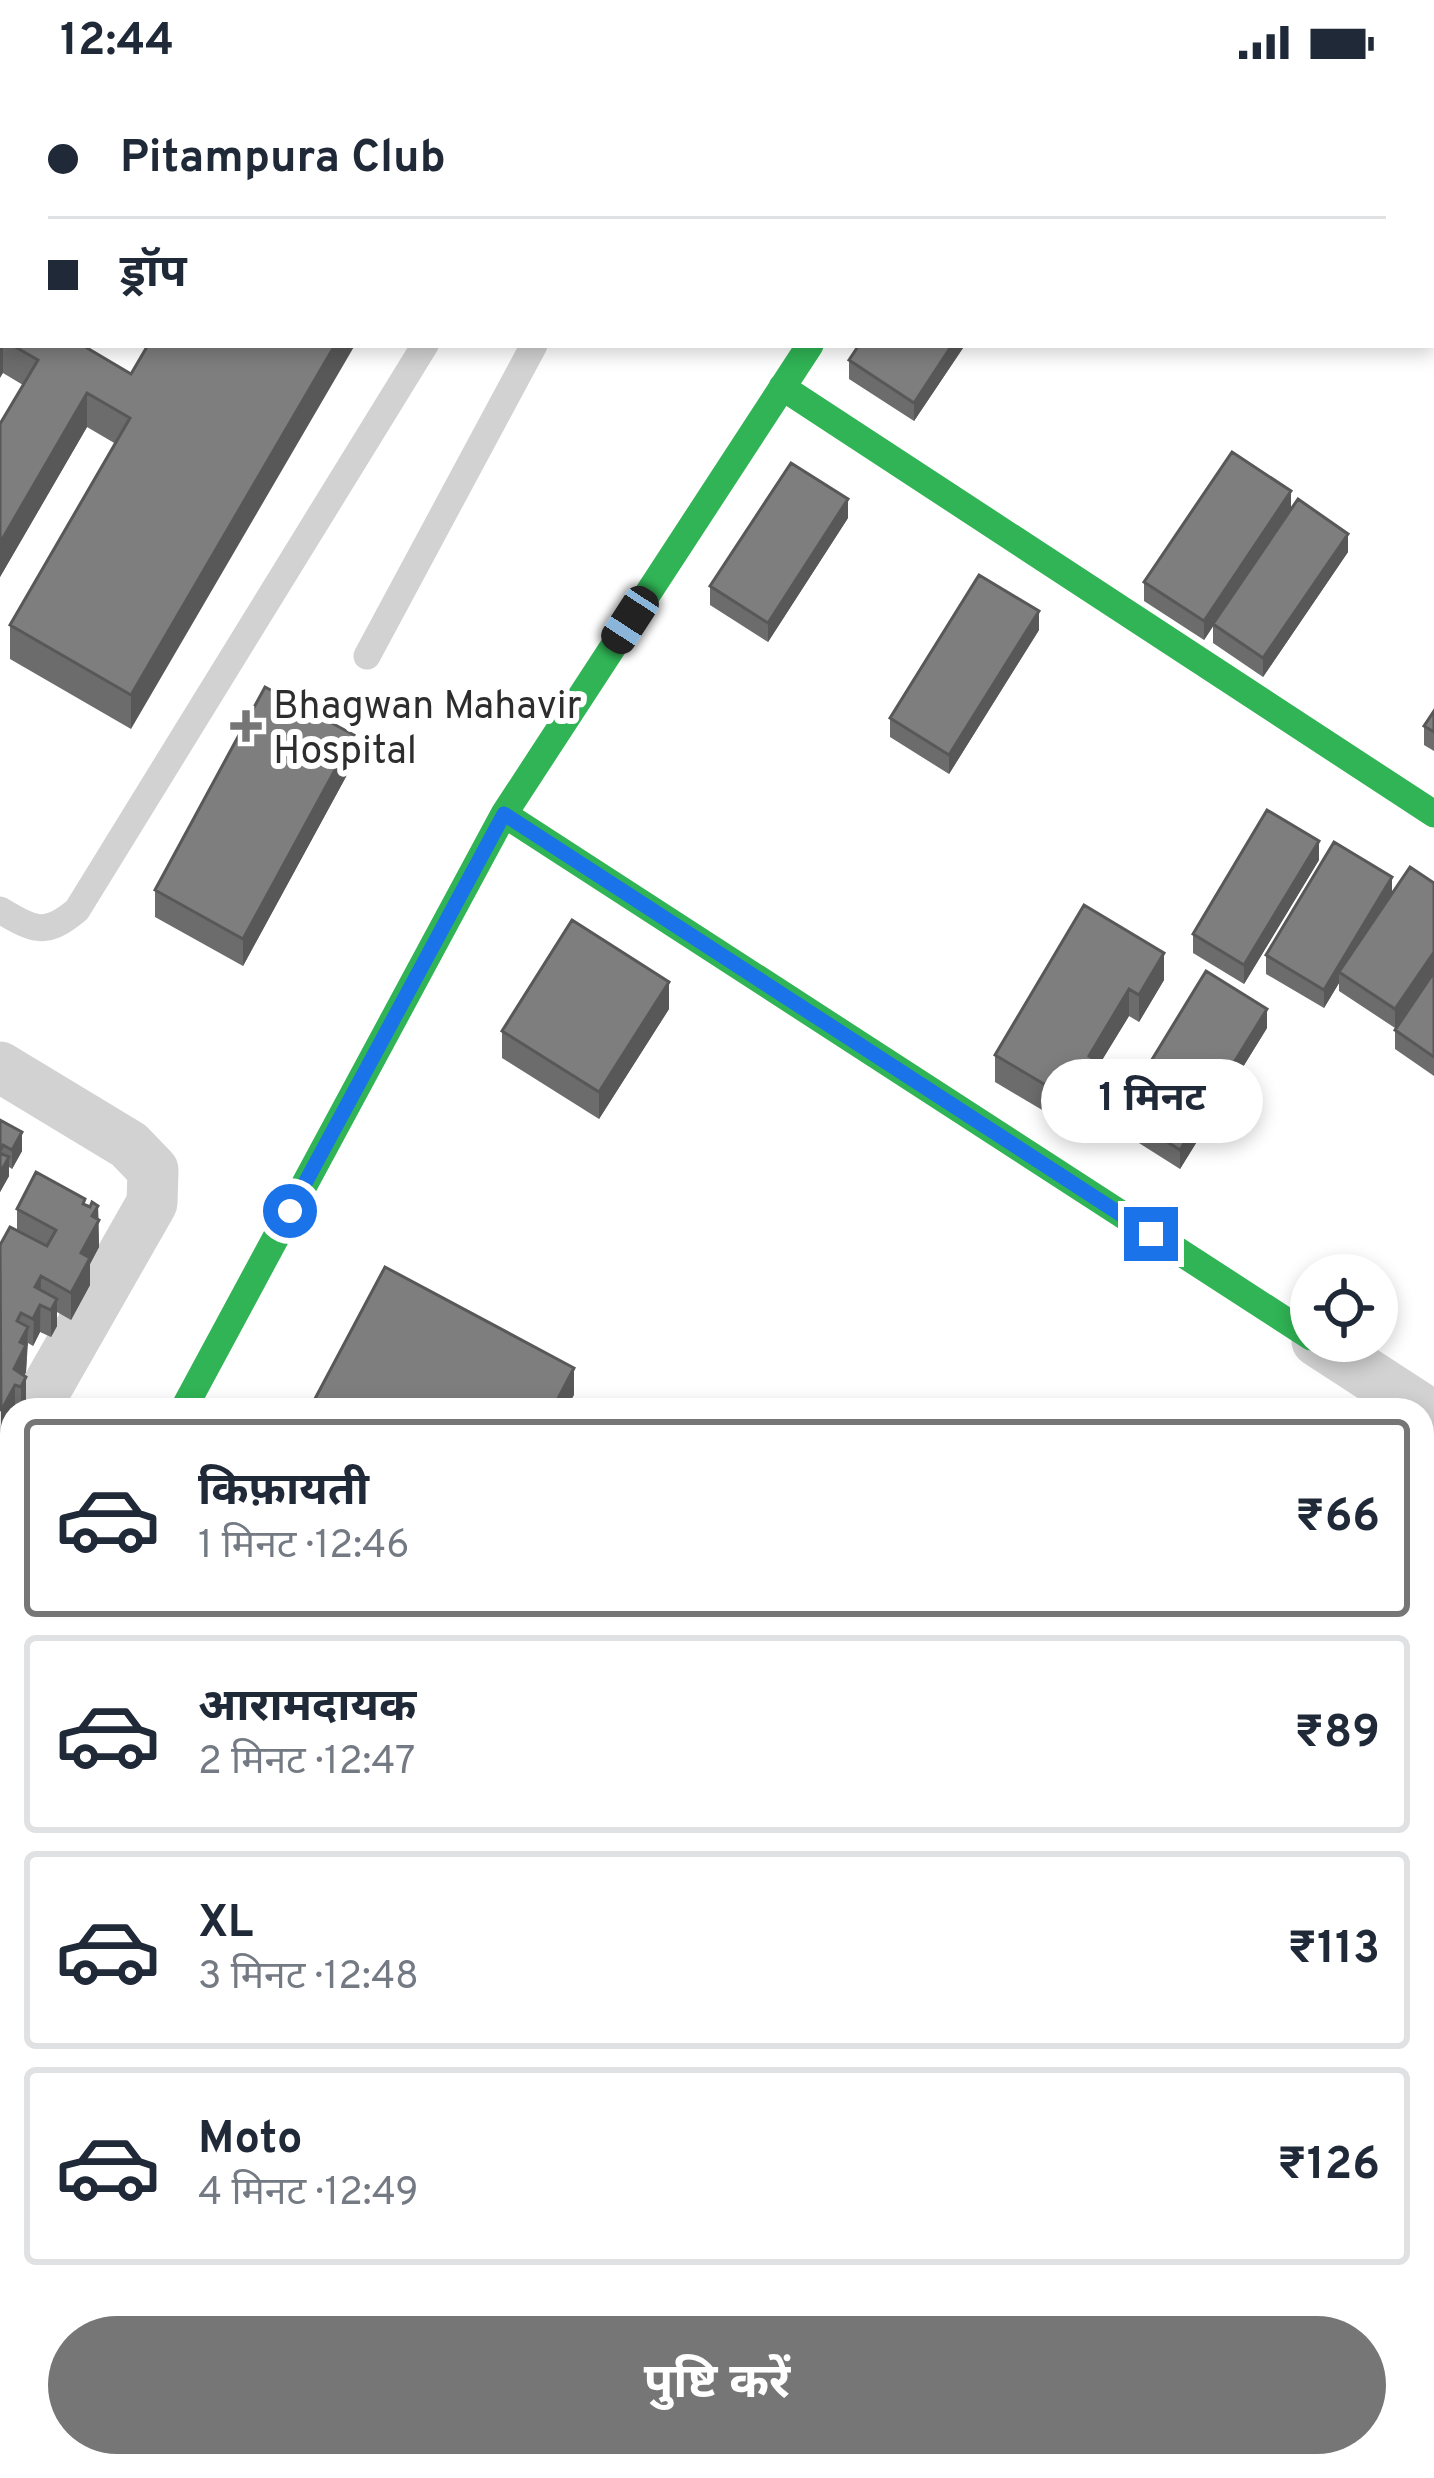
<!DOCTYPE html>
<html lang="hi">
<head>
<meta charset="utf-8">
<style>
	body { margin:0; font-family:Overpass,"Noto Sans Devanagari",sans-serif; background:#f2f2f3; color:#1f2937; height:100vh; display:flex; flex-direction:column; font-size:45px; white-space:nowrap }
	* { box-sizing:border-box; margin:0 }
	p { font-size:39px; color:#747a83 }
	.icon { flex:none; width:66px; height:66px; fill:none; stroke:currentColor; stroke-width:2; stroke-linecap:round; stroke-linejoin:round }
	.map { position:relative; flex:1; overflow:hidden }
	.details { position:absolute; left:0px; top:1314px; width:1434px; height:1080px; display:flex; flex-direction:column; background:#fff; border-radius:36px 36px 0 0; box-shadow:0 6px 18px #0003 }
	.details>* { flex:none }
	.hud { position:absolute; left:0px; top:0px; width:1434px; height:264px; box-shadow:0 6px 18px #0003; display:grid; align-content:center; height:264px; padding:0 48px; background:#fff }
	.buttons { position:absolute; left:1290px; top:1170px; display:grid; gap:24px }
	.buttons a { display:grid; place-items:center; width:108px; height:108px; border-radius:50%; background:#fff; box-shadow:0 6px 18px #0003; font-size:60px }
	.end { position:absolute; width:54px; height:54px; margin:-27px; border:15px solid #1a73e8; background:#fff; box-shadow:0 0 0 6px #fff }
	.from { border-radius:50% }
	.bubble { position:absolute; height:84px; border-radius:42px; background:#fff; box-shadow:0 6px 18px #0003; font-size:39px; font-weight:700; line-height:84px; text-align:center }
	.car { position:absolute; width:36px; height:72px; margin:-36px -18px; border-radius:15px; box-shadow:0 0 9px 3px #0007; background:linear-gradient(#222 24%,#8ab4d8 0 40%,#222 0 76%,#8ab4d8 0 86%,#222 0) }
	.hud b { display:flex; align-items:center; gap:42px; height:114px; font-size:45px }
	.hud b+b { border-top:3px solid #e0e1e3 }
	.hud i { width:30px; height:30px; background:#1f2937 }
	ul { padding:21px 0 0; list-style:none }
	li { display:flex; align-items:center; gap:36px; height:198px; margin:0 24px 18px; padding:0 24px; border:6px solid #e0e1e3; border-radius:12px }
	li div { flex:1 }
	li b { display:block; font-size:45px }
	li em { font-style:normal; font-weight:700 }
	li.active { border-color:#767676 }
	li>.icon { width:108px; height:108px; stroke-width:1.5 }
	.action { display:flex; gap:24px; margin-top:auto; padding:24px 48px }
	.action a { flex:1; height:138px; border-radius:72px; background:#767676; color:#fff; font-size:48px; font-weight:700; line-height:138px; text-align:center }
	.status { display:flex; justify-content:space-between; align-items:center; height:84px; padding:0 60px; background:#fff; direction:ltr }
	.status svg { height:33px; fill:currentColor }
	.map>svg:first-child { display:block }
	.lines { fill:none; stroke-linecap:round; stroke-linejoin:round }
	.lane { stroke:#d2d2d2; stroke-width:27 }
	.street { stroke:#d2d2d2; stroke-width:51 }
	.fast { stroke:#30b455; stroke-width:27 }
	.wall { fill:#6c6c6c }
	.shaded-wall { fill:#585858 }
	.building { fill:#7e7e7e; stroke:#585858; stroke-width:3 }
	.route { stroke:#1a73e8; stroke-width:15 }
	.poi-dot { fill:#767676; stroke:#fff; stroke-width:4.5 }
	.labels { text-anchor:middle; stroke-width:12; stroke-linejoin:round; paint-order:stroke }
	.poi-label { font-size:39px; fill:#2d2d2d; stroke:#fff; text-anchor:start }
</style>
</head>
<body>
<div class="status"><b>12:44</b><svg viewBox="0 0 49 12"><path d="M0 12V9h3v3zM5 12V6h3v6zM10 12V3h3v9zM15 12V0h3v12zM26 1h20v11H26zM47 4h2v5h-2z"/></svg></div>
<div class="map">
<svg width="1434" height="2394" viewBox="0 0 1434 2394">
	<rect width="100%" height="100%" fill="#fff"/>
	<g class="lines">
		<path class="lane" d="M 582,3 L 584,0
			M 367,572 L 534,261
			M 0,826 C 34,846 45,853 77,826 L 425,261"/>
		<path class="street" d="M 1234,0 L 1239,3
			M 979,3 L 981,0
			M 1431,130 L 1434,132
			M 0,983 L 129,1061 L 153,1086 L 152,1119 L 34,1326
			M 1317,1257 L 1434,1333
			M 0,1385 L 12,1364
			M 0,1730 L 12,1702
			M 0,1987 L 12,1992
			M 1422,2050 L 1434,2055
			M 1422,2303 L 1434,2275
			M 933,2382 L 961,2394
			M 1382,2394 L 1388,2382"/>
		<path class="fast" d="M 1367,0 L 1372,3
			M 1431,41 L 1434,43
			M 782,303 L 1434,730
			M 504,730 L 1311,1253
			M 183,1326 L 504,730 L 810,261"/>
	</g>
	<path class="wall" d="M 0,0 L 200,0 L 198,3 L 3,3 L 3,261 L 82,261 L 131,290 L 131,645 L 10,575 L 10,541 L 116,360 L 87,343 L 0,493 L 0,340 L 23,301 L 3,289 Z
		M 859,261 L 965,261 L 914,337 L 849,295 L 849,276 Z
		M 1291,426 L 1348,468 L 1263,593 L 1213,559 L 1213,542 L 1204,556 L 1144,517 L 1144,498 Z
		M 848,434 L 768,558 L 710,521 L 710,502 Z
		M 1039,546 L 949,690 L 890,653 L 890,634 Z
		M 1434,627 L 1434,667 L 1424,661 L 1424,642 Z
		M 354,678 L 243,882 L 155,833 L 155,806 Z
		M 1319,776 L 1244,900 L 1193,869 L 1193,850 Z
		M 1434,799 L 1434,886 L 1395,944 L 1339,907 L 1339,899 L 1324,924 L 1266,890 L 1266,871 L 1392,810 Z
		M 1084,821 L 1164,896 L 1139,938 L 1129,932 L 1099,981 L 1099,1005 L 1076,1046 L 995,998 L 995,971 Z
		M 1434,888 L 1434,992 L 1395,965 L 1395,946 Z
		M 669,925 L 599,1035 L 502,974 L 502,947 Z
		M 1267,944 L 1180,1085 L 1120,1047 L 1120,1028 Z
		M 0,1036 L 22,1067 L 12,1085 L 9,1083 L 9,1092 L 0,1108 Z
		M 85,1121 L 90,1123 L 98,1122 L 99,1163 L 90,1180 L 90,1201 L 71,1236 L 57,1228 L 57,1242 L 51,1253 L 40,1248 L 33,1262 L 28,1259 L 26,1288 L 24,1292 L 26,1320 L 23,1326 L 12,1326 L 1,1354 L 0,1161 L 17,1146 L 17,1125 Z
		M 12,1845 L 12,1899 L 2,1894 L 2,1867 Z
		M 12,2153 L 12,2235 L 0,2230 L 0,2188 Z"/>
	<path class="shaded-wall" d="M 179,0 L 200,0 L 198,3 L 178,3 Z
		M 487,0 L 507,0 L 505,3 L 485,3 Z
		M 3,256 L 3,289 L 0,294 L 0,260 Z
		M 335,261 L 355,261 L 131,645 L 131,611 Z
		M 952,261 L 965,261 L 914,337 L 914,319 Z
		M 87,309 L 87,343 L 0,493 L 0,459 Z
		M 1291,407 L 1291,426 L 1204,556 L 1204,537 Z
		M 848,415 L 848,434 L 768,558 L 768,539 Z
		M 1348,450 L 1348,468 L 1263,593 L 1263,574 Z
		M 1039,527 L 1039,546 L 949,690 L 949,671 Z
		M 354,651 L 354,678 L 243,882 L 243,855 Z
		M 1319,757 L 1319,776 L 1244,900 L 1244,881 Z
		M 1392,793 L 1392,811 L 1339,888 L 1339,899 L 1324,924 L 1324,906 Z
		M 1434,868 L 1434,886 L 1395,944 L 1395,925 Z
		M 1164,869 L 1164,896 L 1139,938 L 1139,911 Z
		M 669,898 L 669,925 L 599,1035 L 599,1008 Z
		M 1129,905 L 1129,932 L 1099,981 L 1099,1005 L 1076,1046 L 1076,1019 L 1089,972 Z
		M 1267,925 L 1267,944 L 1180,1085 L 1180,1066 Z
		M 22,1048 L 22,1067 L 12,1085 L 12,1066 Z
		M 9,1073 L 9,1092 L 0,1108 L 0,1089 Z
		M 98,1122 L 99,1163 L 90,1180 L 90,1201 L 71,1236 L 71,1209 L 92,1132 Z
		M 41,1192 L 40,1248 L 33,1262 L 35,1203 Z
		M 57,1215 L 57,1242 L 51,1253 L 51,1226 Z
		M 28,1243 L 26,1288 L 19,1303 L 15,1301 L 15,1326 L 12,1326 L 12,1333 L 1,1354 L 1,1327 L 20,1258 Z
		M 574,1284 L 574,1311 L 566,1326 L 552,1326 Z
		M 26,1293 L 26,1320 L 23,1326 L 21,1326 L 21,1303 Z"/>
	<path class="building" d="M 0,0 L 179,0 L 178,3 L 3,3 L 3,256 L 0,260 Z
		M 315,0 L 487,0 L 485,3 L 313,3 Z
		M 621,0 L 799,0 L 797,3 L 619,3 Z
		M 12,261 L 82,261 L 131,290 L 148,261 L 335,261 L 131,611 L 10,541 L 130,334 L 87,309 L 0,459 L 0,340 L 38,276 Z
		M 859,261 L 952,261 L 914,319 L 849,276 Z
		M 1232,368 L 1291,407 L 1204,537 L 1144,498 Z
		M 791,379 L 848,415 L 768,539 L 710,502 Z
		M 1298,415 L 1348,450 L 1263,574 L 1213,540 Z
		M 979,491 L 1039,527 L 949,671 L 890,634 Z
		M 265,603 L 354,651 L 243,855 L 155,806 Z
		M 1434,627 L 1434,648 L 1424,642 Z
		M 1267,726 L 1319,757 L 1244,881 L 1193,850 Z
		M 1334,758 L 1392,793 L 1324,906 L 1266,871 Z
		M 1410,783 L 1434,799 L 1434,868 L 1395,925 L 1339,888 Z
		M 1084,821 L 1164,869 L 1139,911 L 1129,905 L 1089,972 L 1099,978 L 1076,1019 L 995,971 Z
		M 572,836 L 669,898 L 599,1008 L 502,947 Z
		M 1206,887 L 1267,925 L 1180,1066 L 1120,1028 Z
		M 1434,888 L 1434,973 L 1395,946 Z
		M 0,1036 L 22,1048 L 12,1066 L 3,1061 L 0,1067 Z
		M 0,1069 L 9,1073 L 0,1089 Z
		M 36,1088 L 85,1115 L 83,1120 L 90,1123 L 92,1118 L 98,1122 L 92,1132 L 99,1136 L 81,1169 L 90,1174 L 71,1209 L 41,1192 L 35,1203 L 57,1215 L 51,1226 L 40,1221 L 33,1235 L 21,1229 L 17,1237 L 28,1243 L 20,1258 L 26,1261 L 14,1285 L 26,1293 L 21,1303 L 15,1301 L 1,1327 L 0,1161 L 10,1143 L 47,1162 L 56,1146 L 17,1125 Z
		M 385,1183 L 574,1284 L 552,1326 L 309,1326 Z
		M 12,1845 L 12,1872 L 2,1867 Z
		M 12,2153 L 12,2216 L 0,2212 L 0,2188 Z"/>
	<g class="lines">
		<path class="route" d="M 290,1127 L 504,730 L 1151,1150"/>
	</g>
	<path class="poi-dot" d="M240 624h12v12h12v12h-12v12h-12v-12h-12v-12h12z"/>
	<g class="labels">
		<g class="poi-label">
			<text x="273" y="634">Bhagwan Mahavir<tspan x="273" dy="45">Hospital</tspan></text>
		</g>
	</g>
</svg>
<div class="buttons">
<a><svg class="icon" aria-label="locate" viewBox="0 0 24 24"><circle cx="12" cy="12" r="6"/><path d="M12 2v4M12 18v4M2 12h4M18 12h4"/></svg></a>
</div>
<i class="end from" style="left:290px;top:1127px"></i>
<i class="end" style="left:1151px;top:1150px"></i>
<div class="bubble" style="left:1041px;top:975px;width:222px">1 मिनट</div>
<i class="car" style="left:630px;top:536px;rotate:213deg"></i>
<div class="hud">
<b><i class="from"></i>Pitampura Club</b>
<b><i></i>ड्रॉप</b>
</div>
<section class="details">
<ul>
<li class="active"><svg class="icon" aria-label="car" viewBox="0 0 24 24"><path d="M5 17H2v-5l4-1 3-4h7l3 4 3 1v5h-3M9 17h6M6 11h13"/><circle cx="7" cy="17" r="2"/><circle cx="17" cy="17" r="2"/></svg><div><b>किफ़ायती</b><p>1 मिनट · 12:46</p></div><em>₹66</em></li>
<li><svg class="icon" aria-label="car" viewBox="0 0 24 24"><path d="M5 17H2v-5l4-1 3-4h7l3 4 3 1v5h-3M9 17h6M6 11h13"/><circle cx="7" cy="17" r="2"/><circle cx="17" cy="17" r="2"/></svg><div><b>आरामदायक</b><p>2 मिनट · 12:47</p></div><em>₹89</em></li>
<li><svg class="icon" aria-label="car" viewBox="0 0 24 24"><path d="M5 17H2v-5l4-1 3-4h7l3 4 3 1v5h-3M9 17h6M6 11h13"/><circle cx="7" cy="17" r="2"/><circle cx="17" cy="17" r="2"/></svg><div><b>XL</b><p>3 मिनट · 12:48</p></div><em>₹113</em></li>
<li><svg class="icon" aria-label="car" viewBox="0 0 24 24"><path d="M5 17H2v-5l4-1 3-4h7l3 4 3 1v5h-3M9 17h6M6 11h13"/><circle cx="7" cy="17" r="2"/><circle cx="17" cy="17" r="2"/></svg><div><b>Moto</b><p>4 मिनट · 12:49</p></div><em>₹126</em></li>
</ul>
<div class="action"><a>पुष्टि करें</a></div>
</section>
</div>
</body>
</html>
